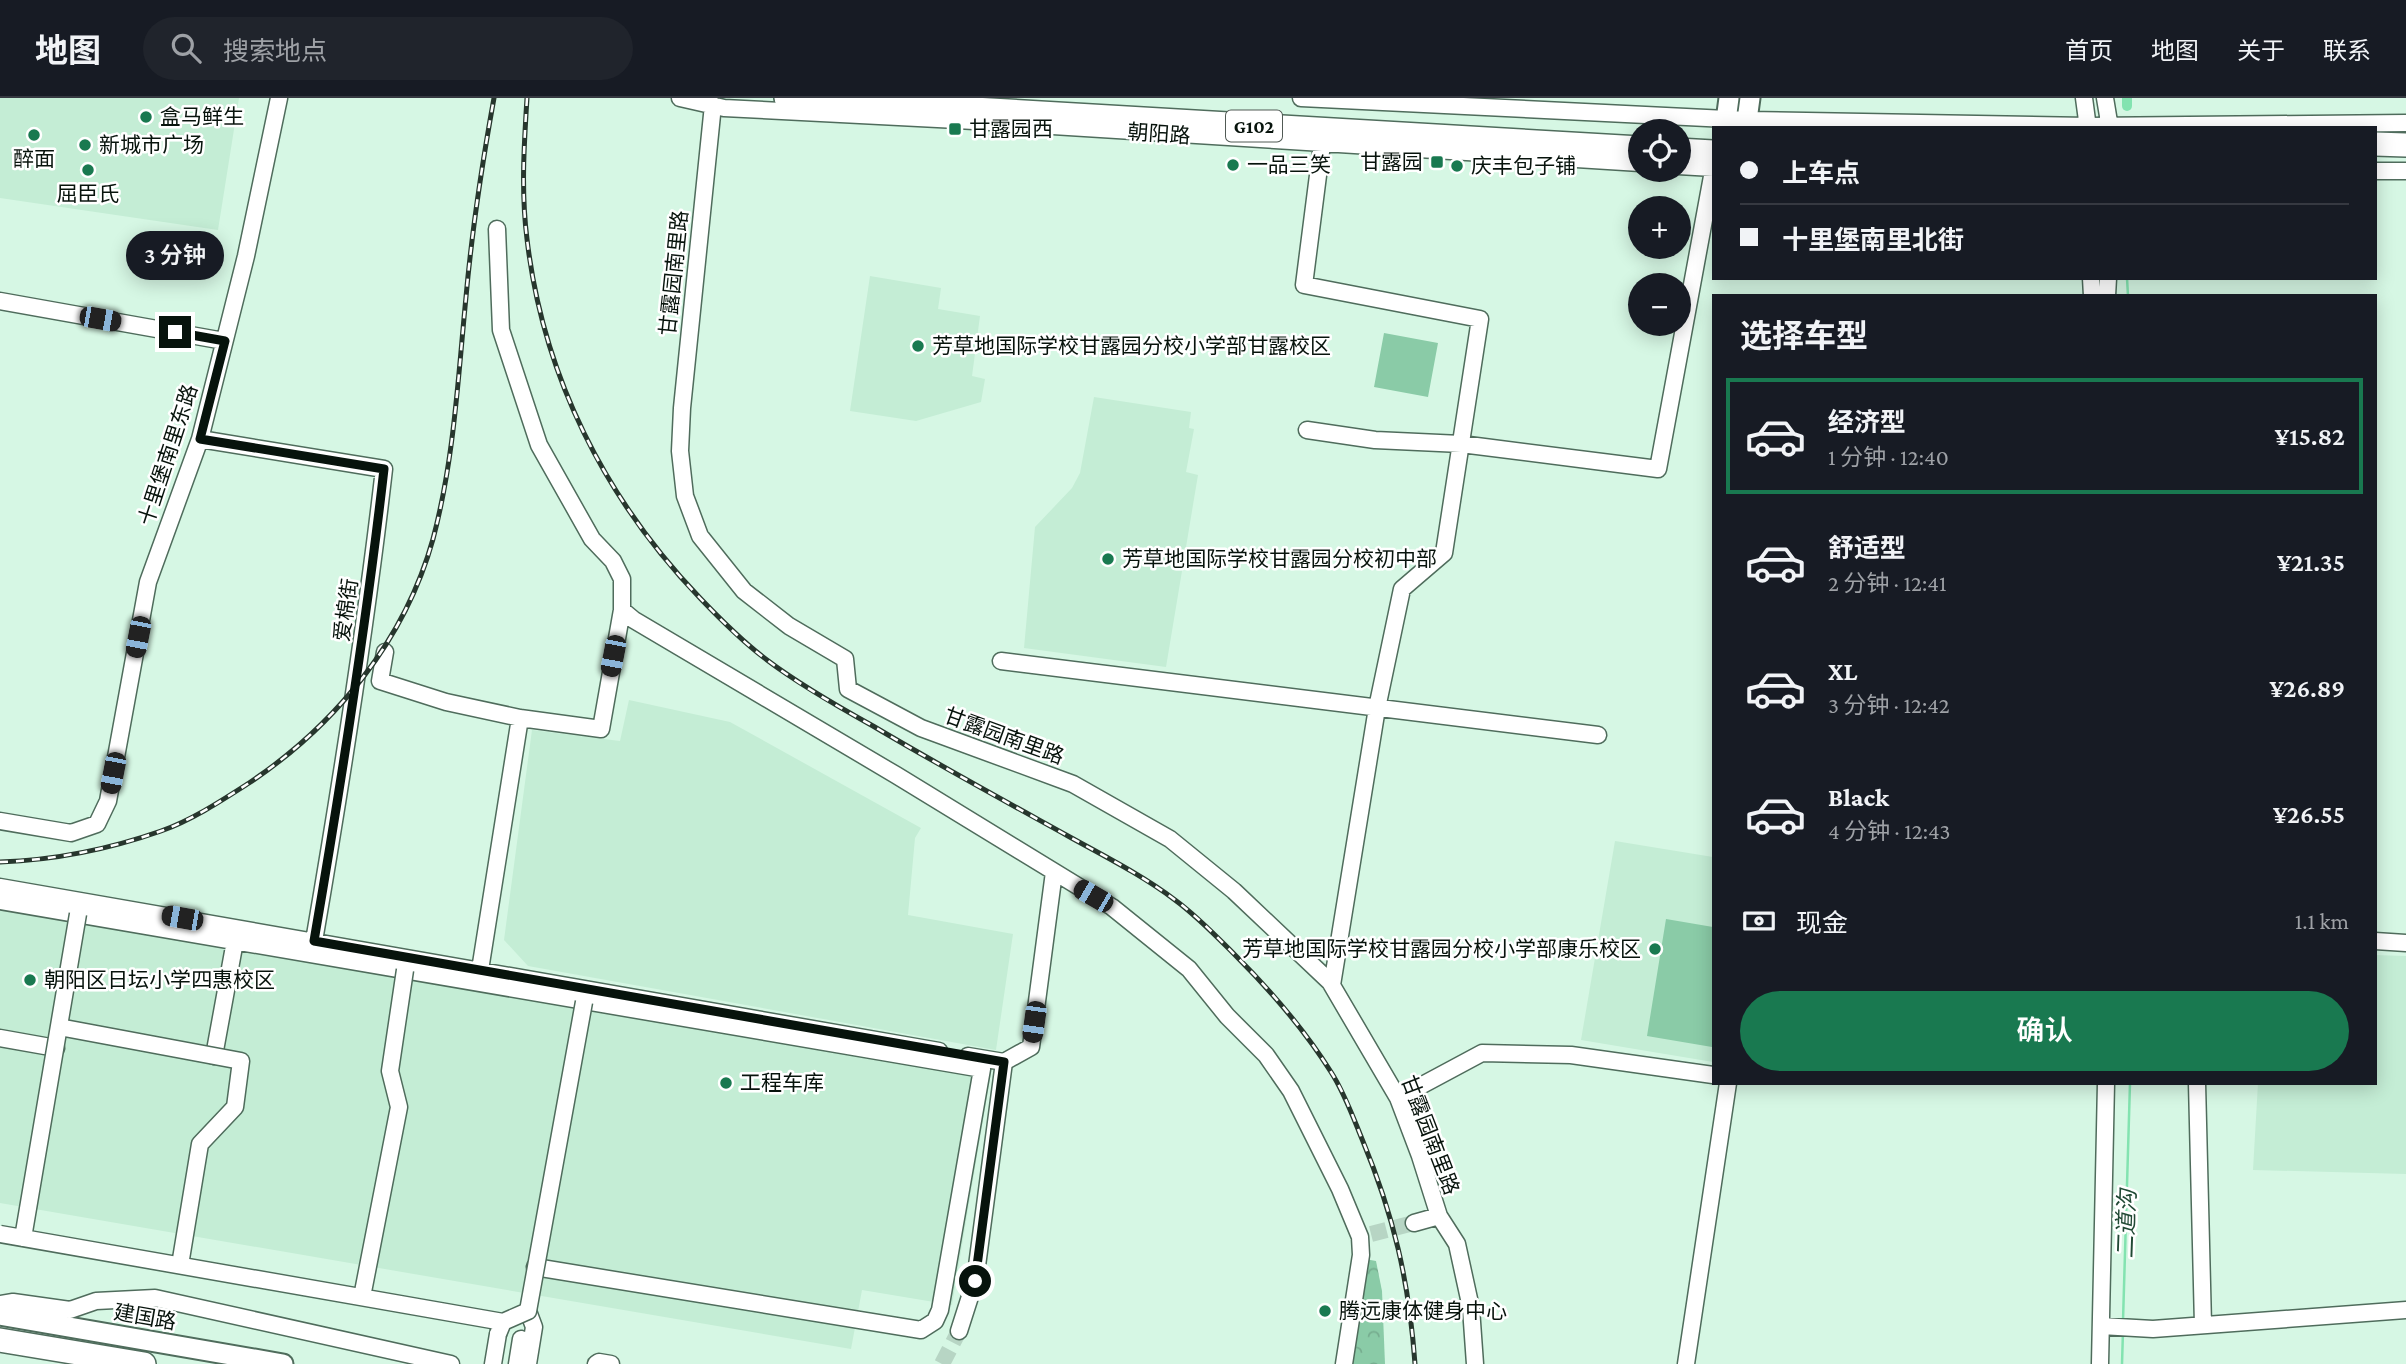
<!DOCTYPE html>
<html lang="zh">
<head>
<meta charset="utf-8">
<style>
	body { margin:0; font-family:"Crimson Pro","Noto Sans SC",serif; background:#20242c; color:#f1f3f6; height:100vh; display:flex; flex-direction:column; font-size:26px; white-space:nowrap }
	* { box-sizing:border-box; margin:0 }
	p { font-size:23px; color:#9ea1a6 }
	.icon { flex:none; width:38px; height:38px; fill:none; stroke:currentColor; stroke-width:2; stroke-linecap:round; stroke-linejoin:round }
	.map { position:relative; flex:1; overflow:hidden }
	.side { position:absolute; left:1712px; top:196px; width:665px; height:791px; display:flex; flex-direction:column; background:#171b24; border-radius:0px; box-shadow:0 4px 18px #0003 }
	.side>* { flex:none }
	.top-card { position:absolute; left:1712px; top:28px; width:665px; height:154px; border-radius:0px; box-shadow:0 4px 18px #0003; display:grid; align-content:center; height:154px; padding:0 28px; background:#171b24 }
	.fabs { position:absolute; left:1628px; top:21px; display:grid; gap:14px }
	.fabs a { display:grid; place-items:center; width:63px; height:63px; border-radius:50%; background:#171b24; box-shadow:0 4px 18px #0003; font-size:35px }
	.end { position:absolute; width:32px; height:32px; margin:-16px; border:9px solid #07130c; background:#fff; box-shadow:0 0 0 4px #fff }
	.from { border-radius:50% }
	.bubble { position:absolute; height:49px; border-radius:24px; background:#171b24; box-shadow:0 4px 18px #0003; font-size:23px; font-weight:600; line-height:49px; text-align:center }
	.car { position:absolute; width:21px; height:42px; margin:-21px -10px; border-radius:9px; box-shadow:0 0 5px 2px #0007; background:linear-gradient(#222 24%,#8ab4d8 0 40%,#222 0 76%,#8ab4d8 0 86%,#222 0) }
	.top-card b { display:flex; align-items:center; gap:24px; height:66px; font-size:26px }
	.top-card b+b { border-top:2px solid #363941 }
	.top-card i { width:18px; height:18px; background:#f1f3f6 }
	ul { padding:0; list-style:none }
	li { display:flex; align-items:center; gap:21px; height:116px; margin:0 14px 10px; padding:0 14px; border:4px solid transparent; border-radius:0px }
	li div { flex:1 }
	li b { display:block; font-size:26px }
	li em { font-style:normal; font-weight:600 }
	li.selected { border-color:#197950 }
	li>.icon { width:63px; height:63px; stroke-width:1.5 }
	h2 { padding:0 28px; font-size:32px; line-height:84px }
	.pay { display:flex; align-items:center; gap:18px; height:77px; padding:0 28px; font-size:26px }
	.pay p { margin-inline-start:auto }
	.cta { display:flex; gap:14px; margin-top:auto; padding:14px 28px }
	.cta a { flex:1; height:80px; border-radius:42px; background:#197950; color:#fff; font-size:28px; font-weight:600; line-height:80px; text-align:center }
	header { display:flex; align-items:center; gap:42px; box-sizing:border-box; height:98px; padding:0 35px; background:#171b24; border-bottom:2px solid #363941 }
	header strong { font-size:33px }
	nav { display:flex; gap:38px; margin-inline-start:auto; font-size:24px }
	.search { width:490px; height:63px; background:#20242c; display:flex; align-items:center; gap:18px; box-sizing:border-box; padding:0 24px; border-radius:38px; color:#9ea1a6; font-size:26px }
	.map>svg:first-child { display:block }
	.built { fill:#c4edd5 }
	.park { fill:url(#park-crowns) }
	.pitch { fill:#8acba7 }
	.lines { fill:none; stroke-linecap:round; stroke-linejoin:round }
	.stream { stroke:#83e3b0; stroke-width:2.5 }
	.canal { stroke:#83e3b0; stroke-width:10 }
	.minor-tunnel { stroke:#b7d5c4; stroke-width:16; stroke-dasharray:16 8; stroke-linecap:butt }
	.minor-casing { stroke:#4f6c5c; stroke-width:19 }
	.major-casing { stroke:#4f6c5c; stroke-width:23 }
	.highway-casing { stroke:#4f6c5c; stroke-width:26 }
	.minor { stroke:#fff; stroke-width:16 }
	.major { stroke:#fff; stroke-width:19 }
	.highway { stroke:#fff; stroke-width:23 }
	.rail-casing { stroke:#27362d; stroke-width:5 }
	.rail { stroke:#fff; stroke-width:2.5; stroke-dasharray:8; stroke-linecap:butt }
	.minor-bridge-casing { stroke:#4f6c5c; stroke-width:19; stroke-linecap:butt }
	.minor-bridge { stroke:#fff; stroke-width:16 }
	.route { stroke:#07130c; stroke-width:9 }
	.poi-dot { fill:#197950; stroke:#fff; stroke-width:2.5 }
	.labels { text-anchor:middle; stroke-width:5; stroke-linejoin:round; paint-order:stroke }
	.shield { fill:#fff; stroke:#515a55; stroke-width:2 }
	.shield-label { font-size:19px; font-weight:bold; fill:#07130c }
	.poi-label { font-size:21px; fill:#07130c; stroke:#fff; text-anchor:start }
	.street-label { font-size:21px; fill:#07130c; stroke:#fff }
	.water-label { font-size:23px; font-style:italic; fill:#204934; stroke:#fff }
</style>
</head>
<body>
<header>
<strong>地图</strong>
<div class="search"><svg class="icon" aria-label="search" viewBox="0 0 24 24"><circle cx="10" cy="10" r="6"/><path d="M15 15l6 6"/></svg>搜索地点</div>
<nav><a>首页</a><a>地图</a><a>关于</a><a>联系</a></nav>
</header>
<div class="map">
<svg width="2406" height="1266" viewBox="0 0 2406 1266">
	<defs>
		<pattern id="park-crowns" width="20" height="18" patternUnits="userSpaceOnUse" patternTransform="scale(1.75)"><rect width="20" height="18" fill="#8acba7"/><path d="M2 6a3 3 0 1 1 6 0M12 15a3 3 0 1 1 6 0" fill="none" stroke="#76ad8f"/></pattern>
	</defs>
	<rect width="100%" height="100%" fill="#d6f7e4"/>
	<path class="built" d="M 0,0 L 239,0 L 218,132 L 0,100 Z
		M 870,178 L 941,190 L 938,211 L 980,218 L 972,278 L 985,281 L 981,304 L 916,323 L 850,313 Z
		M 1094,299 L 1191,314 L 1189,330 L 1194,331 L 1186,374 L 1198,377 L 1166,569 L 1024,550 L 1035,429 L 1072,390 L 1080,375 Z
		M 629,602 L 730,624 L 921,730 L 915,740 L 908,817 L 1013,836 L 996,952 L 528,868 L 504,842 L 532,632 L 620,643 Z
		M 1615,743 L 1713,759 L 1713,964 L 1581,942 Z
		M 0,805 L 991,975 L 952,1207 L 862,1192 L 851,1251 L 0,1105 Z
		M 2375,857 L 2406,858 L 2406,1076 L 2253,1072 L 2258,985 L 2375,985 Z"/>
	<path class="park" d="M 1365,1161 L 1376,1163 L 1382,1193 L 1385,1266 L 1351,1266 Z"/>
	<path class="pitch" d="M 1384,235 L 1438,245 L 1428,299 L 1374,289 Z
		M 1666,821 L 1713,829 L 1712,949 L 1647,938 Z"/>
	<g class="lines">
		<path class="stream" d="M 2127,180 L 2128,198
			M 2123,1223 L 2130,985
			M 2122,1266 L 2123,1233"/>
		<path class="canal" d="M 2127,8 L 2127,0"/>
		<path class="minor-tunnel" d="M 1371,1136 L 1414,1125
			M 942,1266 L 959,1233"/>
		<g class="minor-casing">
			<path id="minor" d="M 680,0 L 724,10 L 957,22 L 1640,65
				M 1301,0 L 1747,22 L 2088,28 L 2406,25
				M 2084,0 L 2088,30
				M 2105,0 L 2110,30
				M 713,7 L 682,310 L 680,353 L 685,398 L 700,438 L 744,493 L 789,528 L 845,561 L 848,591 L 921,630 L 1073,686 L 1170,741 L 1234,793 L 1330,884 L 1398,1000 L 1420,1058 L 1439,1118 L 1457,1146 L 1471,1210 L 1475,1266
				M 1322,46 L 1304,187 L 1480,221 L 1444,455 L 1402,491 L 1377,610 L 1332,887
				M 1678,68 L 1713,70
				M 2375,73 L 2406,73
				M 2091,180 L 2092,198
				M 2107,198 L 2108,180
				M 0,203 L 224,243
				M 1307,332 L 1375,342 L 1461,346 L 1658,371 L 1713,73
				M 200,341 L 384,371 C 366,529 341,686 314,843
				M 622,512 L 634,522 L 896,677 L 1112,809 L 1189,871 L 1227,918 L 1266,957 L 1291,993 L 1340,1091 L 1360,1139 L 1361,1157 L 1344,1266
				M 385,554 L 380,583 L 446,604 L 520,620 L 601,631 L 622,512 L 622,481 L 613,463 L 592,441 L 539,347 L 501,232 L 497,131
				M 1001,563 L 1598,637
				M 0,723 L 71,735 L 97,726 L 108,703 L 148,484 L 200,341 L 246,158 L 279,0
				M 0,789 L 939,953
				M 0,803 L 982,971 L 940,1212 L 935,1223 L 921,1232 L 535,1169
				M 2375,843 L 2406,845
				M 480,872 L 520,620
				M 0,940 L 56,950
				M 214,958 L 235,843
				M 968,958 L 1004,964
				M 2197,985 L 2203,1227
				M 1398,1000 L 1482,955 L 1571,957 L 1713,977
				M 1414,1125 L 1439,1118
				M 0,1206 L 13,1204 L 70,1212 L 96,1203 L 155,1200 L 451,1266
				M 2101,1228 L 2153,1231 L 2406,1212
				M 959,1233 L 975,1183 L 1004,964 L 1031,949 L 1054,774
				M 493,1266 L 498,1236
				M 517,1266 L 521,1241
				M 528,1266 L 534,1229 L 528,1213
				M 596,1266 L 599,1264 L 611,1266
				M 1686,1266 L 1728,985
				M 2100,1266 L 2106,985"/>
		</g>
		<g class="major-casing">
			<path id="major" d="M 1725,30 L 1729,0
				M 1743,30 L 1747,22 L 1750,0
				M 0,1217 L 283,1266"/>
		</g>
		<g class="highway-casing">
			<path id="highway" d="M 786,0 L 1640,50
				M 2375,46 L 2406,47
				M 1678,52 L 1713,54
				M 0,1242 L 144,1266"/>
		</g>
		<use href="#minor" class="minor"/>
		<use href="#major" class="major"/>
		<use href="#highway" class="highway"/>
		<g class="rail-casing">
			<path id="rail" d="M 527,0 C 524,47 521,94 527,141 C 543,278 605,401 700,500 C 721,522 743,544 767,562 C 800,587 837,608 873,628 C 937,666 1003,702 1068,738 C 1104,758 1142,777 1175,802 C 1197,818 1217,839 1236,858 C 1271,893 1304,931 1331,974 C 1344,994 1353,1019 1362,1041 C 1394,1118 1409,1183 1415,1266
				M 0,764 C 54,762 110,751 161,733 C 192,722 221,703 249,685 C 336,627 405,542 433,441 C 454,362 458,280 466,199 C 472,132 482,66 494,0"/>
		</g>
		<use href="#rail" class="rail"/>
		<g class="minor-bridge-casing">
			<path id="minor-bridge" d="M 59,929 L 241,963 L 235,1009 L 200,1046 L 180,1167
				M 0,1136 L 503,1224
				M 23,1140 L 78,816
				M 362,1199 L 399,1009 L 390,973 L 405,872
				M 498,1236 L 503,1224 L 528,1213 L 584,904"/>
		</g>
		<use href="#minor-bridge" class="minor-bridge"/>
	</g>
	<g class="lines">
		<path class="route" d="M 175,234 L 225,243 L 200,341 L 384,371 C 366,529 341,686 314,843 L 1004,964 L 975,1183"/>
	</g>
	<g class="poi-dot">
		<circle cx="146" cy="19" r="7"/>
		<rect x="948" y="24" width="14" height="14" rx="3.5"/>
		<circle cx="34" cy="37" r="7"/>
		<circle cx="85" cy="47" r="7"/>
		<rect x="1430" y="57" width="14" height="14" rx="3.5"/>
		<circle cx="1233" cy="67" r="7"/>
		<circle cx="1457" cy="68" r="7"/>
		<circle cx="88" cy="72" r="7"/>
		<circle cx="918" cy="248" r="7"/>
		<circle cx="1108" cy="461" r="7"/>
		<circle cx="1655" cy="851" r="7"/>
		<circle cx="30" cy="882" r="7"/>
		<circle cx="726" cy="985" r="7"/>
		<circle cx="1325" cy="1213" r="7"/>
	</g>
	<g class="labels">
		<rect class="shield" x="1226" y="12.5" width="56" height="31" rx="5"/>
		<g class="shield-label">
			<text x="1254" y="35">G102</text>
		</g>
		<g class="poi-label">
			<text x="160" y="26">盒马鲜生</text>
			<text x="969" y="38">甘露园西</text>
			<text x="99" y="54">新城市广场</text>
			<text x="34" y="68" text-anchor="middle">醉面</text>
			<text x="1423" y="71" text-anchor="end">甘露园</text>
			<text x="1247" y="74">一品三笑</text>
			<text x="1471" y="75">庆丰包子铺</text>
			<text x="88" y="103" text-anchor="middle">屈臣氏</text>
			<text x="932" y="255">芳草地国际学校甘露园分校小学部甘露校区</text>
			<text x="1122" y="468">芳草地国际学校甘露园分校初中部</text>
			<text x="1641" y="858" text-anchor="end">芳草地国际学校甘露园分校小学部康乐校区</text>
			<text x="44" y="889">朝阳区日坛小学四惠校区</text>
			<text x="740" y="992">工程车库</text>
			<text x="1339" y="1220">腾远康体健身中心</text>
		</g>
		<g class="street-label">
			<text transform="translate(1159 36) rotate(4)" y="7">朝阳路</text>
			<text transform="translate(674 175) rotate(-84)" y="7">甘露园南里路</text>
			<text transform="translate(168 357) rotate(-72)" y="7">十里堡南里东路</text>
			<text transform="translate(346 512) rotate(-82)" y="7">爱棉街</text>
			<text transform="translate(1004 638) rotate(20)" y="7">甘露园南里路</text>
			<text transform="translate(1430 1037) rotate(69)" y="7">甘露园南里路</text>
			<text transform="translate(145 1219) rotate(10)" y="7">建国路</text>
		</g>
		<g class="water-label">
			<text transform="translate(2126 1126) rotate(-88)" y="8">二道沟</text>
		</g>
	</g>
</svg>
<div class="fabs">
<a><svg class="icon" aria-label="locate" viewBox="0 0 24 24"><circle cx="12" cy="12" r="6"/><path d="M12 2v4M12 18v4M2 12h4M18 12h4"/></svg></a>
<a>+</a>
<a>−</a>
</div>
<i class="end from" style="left:975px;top:1183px"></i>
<i class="end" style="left:175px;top:234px"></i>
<div class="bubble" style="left:126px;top:133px;width:98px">3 分钟</div>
<i class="car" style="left:100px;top:221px;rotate:100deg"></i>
<i class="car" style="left:138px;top:539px;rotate:191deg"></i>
<i class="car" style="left:613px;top:558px;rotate:191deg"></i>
<i class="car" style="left:113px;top:675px;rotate:191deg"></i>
<i class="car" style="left:1093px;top:798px;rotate:300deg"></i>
<i class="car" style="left:182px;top:820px;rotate:280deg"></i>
<i class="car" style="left:1034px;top:924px;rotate:188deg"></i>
<div class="top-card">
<b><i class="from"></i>上车点</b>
<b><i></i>十里堡南里北街</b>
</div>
<section class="side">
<h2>选择车型</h2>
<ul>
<li class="selected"><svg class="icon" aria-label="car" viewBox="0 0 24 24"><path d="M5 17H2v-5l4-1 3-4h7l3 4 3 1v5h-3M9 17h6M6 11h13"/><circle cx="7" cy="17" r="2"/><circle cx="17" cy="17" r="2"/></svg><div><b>经济型</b><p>1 分钟 · 12:40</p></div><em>¥15.82</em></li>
<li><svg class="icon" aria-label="car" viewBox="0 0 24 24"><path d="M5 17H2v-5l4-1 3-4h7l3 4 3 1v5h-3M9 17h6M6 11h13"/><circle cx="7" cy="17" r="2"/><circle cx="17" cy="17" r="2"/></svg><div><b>舒适型</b><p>2 分钟 · 12:41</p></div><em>¥21.35</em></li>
<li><svg class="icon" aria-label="car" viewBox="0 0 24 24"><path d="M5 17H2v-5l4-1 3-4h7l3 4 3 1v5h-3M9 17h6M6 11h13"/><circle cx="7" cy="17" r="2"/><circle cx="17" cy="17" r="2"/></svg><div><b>XL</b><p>3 分钟 · 12:42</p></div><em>¥26.89</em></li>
<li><svg class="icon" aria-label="car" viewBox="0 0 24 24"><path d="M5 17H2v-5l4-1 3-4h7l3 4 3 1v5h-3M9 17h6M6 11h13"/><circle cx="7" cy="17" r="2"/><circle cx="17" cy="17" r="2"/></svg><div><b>Black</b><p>4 分钟 · 12:43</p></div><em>¥26.55</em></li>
</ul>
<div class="pay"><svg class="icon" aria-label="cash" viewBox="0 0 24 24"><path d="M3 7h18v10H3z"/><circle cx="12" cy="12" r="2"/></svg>现金<p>1.1 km</p></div>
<div class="cta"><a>确认</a></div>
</section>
</div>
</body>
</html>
